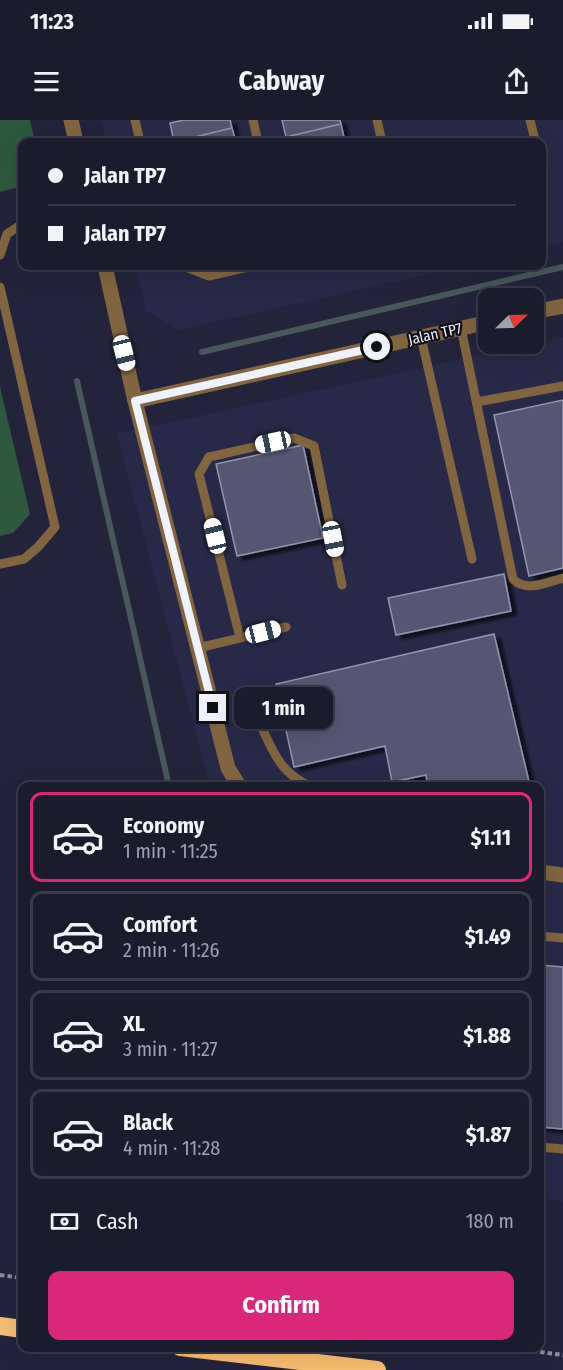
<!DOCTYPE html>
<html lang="en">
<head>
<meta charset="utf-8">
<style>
	body { margin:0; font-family:"Fira Sans Condensed",sans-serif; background:#272839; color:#f1f3f6; height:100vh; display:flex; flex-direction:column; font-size:22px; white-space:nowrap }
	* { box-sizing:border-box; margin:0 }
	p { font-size:20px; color:#9fa1aa }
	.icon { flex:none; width:33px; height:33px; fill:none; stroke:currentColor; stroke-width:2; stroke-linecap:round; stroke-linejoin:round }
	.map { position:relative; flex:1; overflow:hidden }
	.details { position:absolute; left:18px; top:662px; width:526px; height:570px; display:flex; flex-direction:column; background:#1a1b2d; border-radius:12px; box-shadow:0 6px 24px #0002,0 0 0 2px #383949 }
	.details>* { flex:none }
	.banner { position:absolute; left:18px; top:18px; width:528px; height:132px; border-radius:12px; box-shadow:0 6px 24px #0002,0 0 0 2px #383949; display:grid; align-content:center; height:132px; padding:0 30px; background:#1a1b2d }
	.needle { width:39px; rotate:67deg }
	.controls { position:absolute; left:478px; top:168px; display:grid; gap:12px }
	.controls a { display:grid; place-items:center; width:66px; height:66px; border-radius:12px; background:#1a1b2d; box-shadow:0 6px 24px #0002,0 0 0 2px #383949; font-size:30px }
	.end { position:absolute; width:27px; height:27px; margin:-14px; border:8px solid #f0f2ff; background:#111; box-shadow:0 0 0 3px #111 }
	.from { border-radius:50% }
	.bubble { position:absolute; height:42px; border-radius:12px; background:#1a1b2d; box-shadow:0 6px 24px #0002,0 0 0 2px #383949; font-size:20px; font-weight:700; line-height:42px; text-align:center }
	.car { position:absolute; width:18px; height:36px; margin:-18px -9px; border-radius:8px; box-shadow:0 0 4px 2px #0007; background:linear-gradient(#fff 24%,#345 0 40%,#fff 0 76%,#345 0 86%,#fff 0) }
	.banner b { display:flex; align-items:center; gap:21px; height:57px; font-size:22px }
	.banner b+b { border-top:2px solid #383949 }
	.banner i { width:15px; height:15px; background:#f1f3f6 }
	ul { padding:10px 0 0; list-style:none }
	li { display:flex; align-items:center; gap:18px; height:90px; margin:0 12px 9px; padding:0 18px; border:3px solid #383949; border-radius:12px }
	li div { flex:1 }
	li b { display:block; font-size:22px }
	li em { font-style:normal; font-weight:700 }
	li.selected { border-color:#db2777 }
	li>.icon { width:54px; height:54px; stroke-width:1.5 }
	.pay { display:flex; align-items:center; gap:15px; height:66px; padding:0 30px; font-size:22px }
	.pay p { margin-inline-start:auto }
	.primary-button { display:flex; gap:12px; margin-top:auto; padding:12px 30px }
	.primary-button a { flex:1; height:69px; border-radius:12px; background:#db2777; color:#fff; font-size:24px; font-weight:700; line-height:69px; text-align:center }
	.status { display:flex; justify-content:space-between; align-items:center; height:42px; padding:0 30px; background:#1a1b2d; direction:ltr }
	.status svg { height:16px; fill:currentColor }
	header { display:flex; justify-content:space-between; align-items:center; height:78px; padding:0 30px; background:#1a1b2d; font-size:27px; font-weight:700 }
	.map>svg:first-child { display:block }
	.built { fill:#282948 }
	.green { fill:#2c593e }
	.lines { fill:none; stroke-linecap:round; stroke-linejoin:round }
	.stream { stroke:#48575b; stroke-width:6 }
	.building { fill:#545671; stroke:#9194b2; stroke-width:1.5; filter:url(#shadow) }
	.path { stroke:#8d8fa1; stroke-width:4; stroke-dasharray:4.5 3; stroke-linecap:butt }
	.service { stroke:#82653e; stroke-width:9 }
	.minor { stroke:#82653e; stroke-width:15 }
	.tertiary { stroke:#82653e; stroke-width:15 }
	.motorway { stroke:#f9bf70; stroke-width:18 }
	.route { stroke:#f0f2ff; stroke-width:8 }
	.labels { text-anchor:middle; stroke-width:4.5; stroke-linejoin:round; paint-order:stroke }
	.street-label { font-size:15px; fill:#f0f2ff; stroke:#0e0e19 }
</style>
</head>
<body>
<div class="status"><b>11:23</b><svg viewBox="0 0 49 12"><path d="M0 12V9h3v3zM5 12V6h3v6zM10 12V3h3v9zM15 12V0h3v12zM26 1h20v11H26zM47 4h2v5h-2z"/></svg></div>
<header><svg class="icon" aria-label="menu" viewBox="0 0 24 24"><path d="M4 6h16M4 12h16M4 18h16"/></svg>Cabway<svg class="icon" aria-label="share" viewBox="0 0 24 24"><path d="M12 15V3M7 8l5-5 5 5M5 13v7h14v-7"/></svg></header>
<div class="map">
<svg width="563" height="1250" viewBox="0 0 563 1250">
	<defs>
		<filter id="shadow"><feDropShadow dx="6" dy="4" stdDeviation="1.5" flood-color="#0009"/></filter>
	</defs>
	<rect width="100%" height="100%" fill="#23243c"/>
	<path class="built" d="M 101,0 L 563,0 L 563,122 L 542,127 L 542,22 L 107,22 Z
		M 136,146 L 466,146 L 179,210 L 146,191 Z
		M 563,217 L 563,1081 L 540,1078 L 540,666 L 210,666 L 117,314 Z"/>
	<path class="green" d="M 0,0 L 30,0 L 35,22 L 22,22 L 22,66 L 0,72 Z
		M 0,267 L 30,394 L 13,413 L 0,416 Z"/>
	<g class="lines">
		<path class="stream" d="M 202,232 L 563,147
			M 77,261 L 169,666"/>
	</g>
	<path class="building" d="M 184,0 L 230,0 L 232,8 L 174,22 L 170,3 Z
		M 282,0 L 340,0 L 341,4 L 286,17 Z
		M 341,4 L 345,22 L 288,22 L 286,17 Z
		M 232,8 L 236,22 L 174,22 Z
		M 563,280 L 563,448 L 529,456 L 494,295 Z
		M 303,325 L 323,418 L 237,436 L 216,344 Z
		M 504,454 L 511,491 L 396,515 L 388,478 Z
		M 494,514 L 530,666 L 428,666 L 426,655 L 392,662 L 385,626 L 294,647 L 276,564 Z
		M 540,845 L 563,847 L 563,1009 L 540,1007 Z"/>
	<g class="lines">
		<path class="path" d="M 0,1155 L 22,1158
			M 503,1227 L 563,1235"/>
		<path class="service" d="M 135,0 L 140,22
			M 253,0 L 258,22
			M 377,0 L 382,22
			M 530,0 L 535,20
			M 0,135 L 7,114 L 22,104
			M 183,146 L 209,156 L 252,146
			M 0,167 L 55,407 L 38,427 L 24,439 L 0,444
			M 461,208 L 513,459 C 526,473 547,462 563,458
			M 421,217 L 472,439
			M 477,282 L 563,266
			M 240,518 L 199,354 L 209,337 L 294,318 L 314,326 L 342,465
			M 198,528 L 286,507
			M 262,608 C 274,634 282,654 310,666
			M 540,816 L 563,818
			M 540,1027 L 563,1029"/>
		<path class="minor" d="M 135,281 L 228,648 L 239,666
			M 540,752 L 563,755"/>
		<path class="tertiary" d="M 71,0 L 76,22
			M 105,146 L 135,281 L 489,202
			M 534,192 L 563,186"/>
		<path class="motorway" d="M 0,1206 L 22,1209
			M 180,1227 L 377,1250"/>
	</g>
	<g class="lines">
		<path class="route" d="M 213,588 L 135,281 L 377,227"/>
	</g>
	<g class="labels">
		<g class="street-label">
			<text transform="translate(435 214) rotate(-13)" y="5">Jalan TP7</text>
		</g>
	</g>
</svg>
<div class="controls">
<a><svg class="needle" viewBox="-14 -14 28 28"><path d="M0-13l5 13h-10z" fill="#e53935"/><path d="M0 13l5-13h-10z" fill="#9fa1aa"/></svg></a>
</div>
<i class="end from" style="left:377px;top:227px"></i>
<i class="end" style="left:213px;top:588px"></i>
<div class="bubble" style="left:234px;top:567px;width:99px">1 min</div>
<i class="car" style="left:124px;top:233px;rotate:166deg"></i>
<i class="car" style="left:273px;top:322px;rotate:258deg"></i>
<i class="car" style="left:215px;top:416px;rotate:346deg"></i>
<i class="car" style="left:333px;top:419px;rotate:169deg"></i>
<i class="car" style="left:263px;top:512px;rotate:76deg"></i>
<div class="banner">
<b><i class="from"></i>Jalan TP7</b>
<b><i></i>Jalan TP7</b>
</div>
<section class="details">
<ul>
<li class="selected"><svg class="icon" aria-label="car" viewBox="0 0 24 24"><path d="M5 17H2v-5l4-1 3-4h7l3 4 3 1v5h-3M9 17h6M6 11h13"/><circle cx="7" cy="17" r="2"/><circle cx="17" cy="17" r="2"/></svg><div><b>Economy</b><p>1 min · 11:25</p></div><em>$1.11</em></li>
<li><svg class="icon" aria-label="car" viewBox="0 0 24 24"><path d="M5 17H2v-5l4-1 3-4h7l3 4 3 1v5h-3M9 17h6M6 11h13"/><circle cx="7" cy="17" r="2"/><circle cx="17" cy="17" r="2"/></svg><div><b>Comfort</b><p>2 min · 11:26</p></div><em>$1.49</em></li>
<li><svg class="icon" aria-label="car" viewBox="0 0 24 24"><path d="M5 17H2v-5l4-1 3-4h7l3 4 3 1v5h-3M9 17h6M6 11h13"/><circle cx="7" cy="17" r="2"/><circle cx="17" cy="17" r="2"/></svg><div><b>XL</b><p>3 min · 11:27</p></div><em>$1.88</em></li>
<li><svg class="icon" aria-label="car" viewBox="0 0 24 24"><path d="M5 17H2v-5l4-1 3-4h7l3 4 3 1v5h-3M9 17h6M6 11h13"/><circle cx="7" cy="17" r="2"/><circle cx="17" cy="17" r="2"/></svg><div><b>Black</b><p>4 min · 11:28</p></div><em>$1.87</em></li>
</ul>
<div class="pay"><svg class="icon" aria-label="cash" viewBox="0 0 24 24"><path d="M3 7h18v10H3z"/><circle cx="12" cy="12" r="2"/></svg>Cash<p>180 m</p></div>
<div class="primary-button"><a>Confirm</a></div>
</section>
</div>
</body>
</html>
